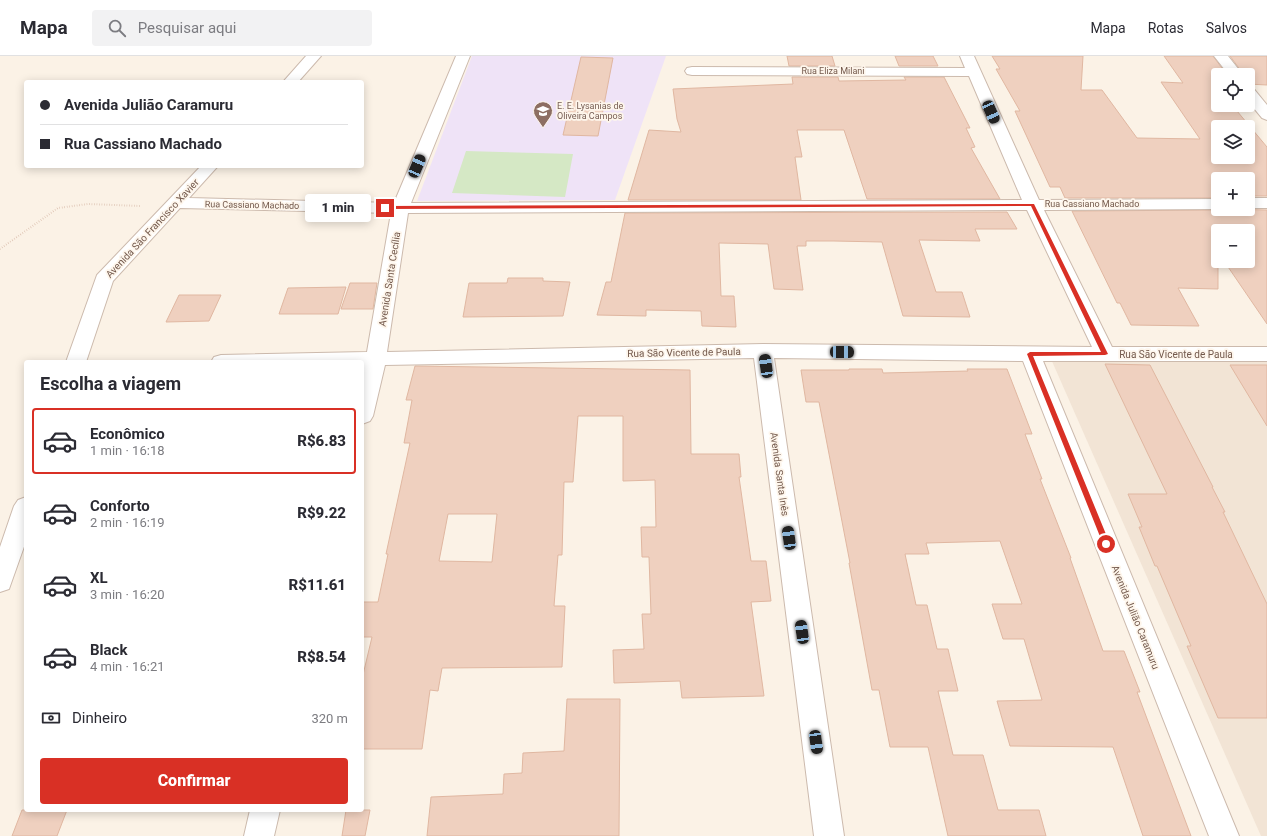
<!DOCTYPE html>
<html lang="pt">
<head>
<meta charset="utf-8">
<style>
	body { margin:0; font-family:Roboto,sans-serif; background:#f2f2f3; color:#2b2b33; height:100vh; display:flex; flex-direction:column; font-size:15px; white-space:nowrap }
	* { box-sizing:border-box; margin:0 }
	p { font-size:13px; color:#7c7c81 }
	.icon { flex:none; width:22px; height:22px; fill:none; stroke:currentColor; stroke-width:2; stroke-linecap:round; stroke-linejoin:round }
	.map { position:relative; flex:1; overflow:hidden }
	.drawer { position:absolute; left:24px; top:304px; width:340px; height:452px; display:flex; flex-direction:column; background:#fff; border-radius:4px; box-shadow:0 2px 10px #0003 }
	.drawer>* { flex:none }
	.guide { position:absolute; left:24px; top:24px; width:340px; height:88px; border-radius:4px; box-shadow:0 2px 10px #0003; display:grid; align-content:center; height:88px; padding:0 16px; background:#fff }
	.tools { position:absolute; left:1211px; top:12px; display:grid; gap:8px }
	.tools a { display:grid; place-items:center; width:44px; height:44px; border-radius:4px; background:#fff; box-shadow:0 2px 10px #0003; font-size:20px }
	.end { position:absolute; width:18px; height:18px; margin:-9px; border:5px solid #d93025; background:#fff; box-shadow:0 0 0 2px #fff }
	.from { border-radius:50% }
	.bubble { position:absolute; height:28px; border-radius:4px; background:#fff; box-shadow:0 2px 10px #0003; font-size:13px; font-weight:800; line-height:28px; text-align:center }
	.car { position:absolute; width:12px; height:24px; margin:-12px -6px; border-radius:5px; box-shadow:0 0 3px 1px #0007; background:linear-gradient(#222 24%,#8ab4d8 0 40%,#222 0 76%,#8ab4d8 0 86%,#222 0) }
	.guide b { display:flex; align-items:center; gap:14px; height:38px; font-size:15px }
	.guide b+b { border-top:1px solid #e1e1e2 }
	.guide i { width:10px; height:10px; background:#2b2b33 }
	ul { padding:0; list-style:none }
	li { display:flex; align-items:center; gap:12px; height:66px; margin:0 8px 6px; padding:0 8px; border:2px solid transparent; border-radius:4px }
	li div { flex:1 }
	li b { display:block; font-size:15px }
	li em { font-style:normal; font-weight:800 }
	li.current { border-color:#d93025 }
	li>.icon { width:36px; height:36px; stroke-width:1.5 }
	h2 { padding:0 16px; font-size:18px; line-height:48px }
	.pay { display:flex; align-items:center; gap:10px; height:44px; padding:0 16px; font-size:15px }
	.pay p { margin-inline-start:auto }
	.action { display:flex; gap:8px; margin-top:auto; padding:8px 16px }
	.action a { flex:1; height:46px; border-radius:4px; background:#d93025; color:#fff; font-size:16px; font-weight:800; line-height:46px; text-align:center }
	header { display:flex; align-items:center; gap:24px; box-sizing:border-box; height:56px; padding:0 20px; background:#fff; border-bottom:1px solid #e1e1e2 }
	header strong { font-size:19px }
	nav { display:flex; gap:22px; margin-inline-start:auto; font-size:14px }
	.search { width:280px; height:36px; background:#f2f2f3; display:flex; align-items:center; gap:10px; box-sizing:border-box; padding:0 14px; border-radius:4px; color:#7c7c81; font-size:15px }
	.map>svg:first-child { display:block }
	.residential { fill:#f2e4d5 }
	.education { fill:#efe3f7 }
	.green { fill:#d5e8c5 }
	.building { fill:#efd0bf; stroke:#e0b7a1; fill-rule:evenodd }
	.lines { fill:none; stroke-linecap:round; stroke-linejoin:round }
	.minor-casing { stroke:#ccbaad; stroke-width:2 }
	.path { stroke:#d4b4a2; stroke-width:2; stroke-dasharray:0.5 2; stroke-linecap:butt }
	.minor { fill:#fff; fill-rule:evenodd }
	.route { fill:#d93025 }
	.labels { text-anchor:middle; stroke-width:3.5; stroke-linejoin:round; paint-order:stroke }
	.far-street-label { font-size:9px; fill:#73594c; stroke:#fef6ec }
	.far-education-label { font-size:9px; fill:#785e54; stroke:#fef6ec; text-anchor:start }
	.street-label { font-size:10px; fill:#73594c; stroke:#fef6ec }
</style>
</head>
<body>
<header>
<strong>Mapa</strong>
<div class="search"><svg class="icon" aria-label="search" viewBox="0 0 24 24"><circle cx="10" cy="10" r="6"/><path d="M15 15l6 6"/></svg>Pesquisar aqui</div>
<nav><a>Mapa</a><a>Rotas</a><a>Salvos</a></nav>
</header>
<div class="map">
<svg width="1267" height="780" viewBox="0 0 1267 780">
	<rect width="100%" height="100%" fill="#fbf2e6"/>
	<path class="residential" d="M 1051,303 L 1267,303 L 1267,780 L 1261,780 Z"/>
	<path class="education" d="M 472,0 L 666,0 L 615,144 L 417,145 Z"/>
	<path class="green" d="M 466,95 L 573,98 L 565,141 L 452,137 Z"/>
	<path class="building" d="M 787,0 L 832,0 L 835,10 L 789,10 Z
		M 895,0 L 933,0 L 938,10 L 899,10 Z
		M 992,0 L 1083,0 L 1081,34 L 1102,34 L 1137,82 L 1200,83 L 1161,26 L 1183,27 L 1164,0 L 1213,0 L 1227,19 L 1218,19 L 1218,27 L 1214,27 L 1218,31 L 1218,49 L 1232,49 L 1267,91 L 1267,140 L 1248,140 L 1248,123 L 1218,123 L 1218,142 L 1065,142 L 1060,131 L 1050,131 L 1015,55 L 1020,55 L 996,13 L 1000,13 ZM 1218,71 L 1248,71 L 1248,101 L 1218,101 Z
		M 1230,0 L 1267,0 L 1267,29 L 1248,28 L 1248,19 L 1244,19 Z
		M 581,1 L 613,2 L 598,80 L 563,79 Z
		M 792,21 L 838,21 L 839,25 L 906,24 L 904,21 L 944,21 L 970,72 L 966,72 L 975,91 L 971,92 L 1000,143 L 867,143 L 844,74 L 797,74 L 802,101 L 795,101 L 801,144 L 628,144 L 649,74 L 681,76 L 677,63 L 673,33 L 793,28 Z
		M 1220,153 L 1267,154 L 1267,268 L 1224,205 L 1248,205 L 1248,175 L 1218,175 L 1218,233 L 1178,232 L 1199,270 L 1131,269 L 1120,247 L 1117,247 L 1072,155 L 1218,154 Z
		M 1007,156 L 1017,173 L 975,173 L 980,185 L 919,184 L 936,236 L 962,236 L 970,261 L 903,260 L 882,186 L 834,185 L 806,185 L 806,190 L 797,190 L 803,234 L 774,233 L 768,188 L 719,187 L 721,240 L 734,240 L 736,271 L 702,270 L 701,255 L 646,254 L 646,260 L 597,259 L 606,226 L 611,226 L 625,157 Z
		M 508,222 L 543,222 L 543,225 L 570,226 L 563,260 L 463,261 L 469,227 L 507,227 Z
		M 350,227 L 377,227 L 373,253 L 341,253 Z
		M 346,231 L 338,258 L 279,258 L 288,232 Z
		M 179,239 L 221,239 L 209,265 L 166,266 Z
		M 1105,308 L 1150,309 L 1213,431 L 1212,431 L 1225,456 L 1223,456 L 1267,548 L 1267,662 L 1218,662 L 1187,590 L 1191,590 L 1157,510 L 1155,510 L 1139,471 L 1142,471 L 1128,438 L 1167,438 Z
		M 1230,309 L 1267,309 L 1267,370 Z
		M 415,310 L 690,314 L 691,398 L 739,398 L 741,421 L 739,421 L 751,505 L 766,505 L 771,545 L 751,546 L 764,640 L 682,642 L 680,625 L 614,627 L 613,594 L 644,593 L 642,558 L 651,558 L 649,501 L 642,501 L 641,471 L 656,471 L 655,424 L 623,425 L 623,360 L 578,360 L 573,426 L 564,426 L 562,499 L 558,499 L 554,550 L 565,550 L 562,611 L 442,612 L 438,635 L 430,634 L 422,693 L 362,693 L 362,623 L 372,581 L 362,581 L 362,546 L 378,546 L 388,498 L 386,498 L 410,387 L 404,387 L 412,344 L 406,344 ZM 448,458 L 497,458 L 492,506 L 439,505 Z
		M 849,313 L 882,313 L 883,317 L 968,315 L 967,313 L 1007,313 L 1032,378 L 1025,378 L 1042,423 L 1040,423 L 1071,502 L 1070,502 L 1103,595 L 1124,595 L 1140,636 L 1137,636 L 1191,780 L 1143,780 L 1113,691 L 1010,690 L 997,645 L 1042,644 L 1024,583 L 1003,583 L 992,548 L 1022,548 L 1000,485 L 926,487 L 929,498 L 905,498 L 916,549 L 927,549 L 937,593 L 948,593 L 958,635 L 938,635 L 953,699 L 983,699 L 998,754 L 1039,754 L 1046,780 L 948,780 L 928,691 L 890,691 L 879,634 L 872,634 L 849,507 L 850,507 L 819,346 L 806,346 L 801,314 L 849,314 Z
		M 567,643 L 620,643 L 619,780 L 427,780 L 431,741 L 503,738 L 504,718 L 522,717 L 523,697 L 564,695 Z
		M 22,754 L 67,754 L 57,780 L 12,780 Z
		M 346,754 L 370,754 L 365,780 L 342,780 Z"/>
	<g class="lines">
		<g class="minor-casing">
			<path id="minor" d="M 306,0 L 321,0 L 298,26 L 283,26 Z
				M 456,0 L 470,0 L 411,147 L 1022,144 L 969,20 L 692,19 L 687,18 L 685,15 L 687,12 L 692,11 L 965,12 L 960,0 L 974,0 L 1039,144 L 1218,143 L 1218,153 L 1044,154 L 1112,291 L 1267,291 L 1267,305 L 1043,305 L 1239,780 L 1209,780 L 1023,305 L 774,302 L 844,780 L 814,780 L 754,302 L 385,309 L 373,360 L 370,365 L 362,368 L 362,318 L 364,310 L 362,310 L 362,306 L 211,306 L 214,301 L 221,299 L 367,296 L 391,157 L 180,152 L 113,225 L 86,306 L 66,306 L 97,219 L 201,110 L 218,110 L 189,142 L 394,147 ZM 1027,154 L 1092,291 L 763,288 L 387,296 L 408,157 Z
				M 1214,0 L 1228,0 L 1243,19 L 1229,19 Z
				M 1248,31 L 1253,32 L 1267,49 L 1267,64 L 1262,62 L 1248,45 Z
				M 1248,142 L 1267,142 L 1267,152 L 1248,152 Z
				M 26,441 L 26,485 L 9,533 L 0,536 L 0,491 L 14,450 L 18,444 Z
				M 250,754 L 280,754 L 274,780 L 244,780 Z"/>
		</g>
		<path class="path" d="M 0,193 L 58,152 L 88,148 L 140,150"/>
		<use href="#minor" class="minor"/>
	</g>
	<path class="route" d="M 1034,148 L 1108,298 L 1105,299 L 1033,300 L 1110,488 L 1106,491 L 1103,488 L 1027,298 L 1030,296 L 1101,296 L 1031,150 L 385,153 L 382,152 L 385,150 Z"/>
	<defs>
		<g id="school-pin" transform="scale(1)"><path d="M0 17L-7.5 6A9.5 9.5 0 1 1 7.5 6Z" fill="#8d6e63" stroke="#fef6ec"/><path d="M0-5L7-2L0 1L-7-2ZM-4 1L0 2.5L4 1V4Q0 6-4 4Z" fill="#fff"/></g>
	</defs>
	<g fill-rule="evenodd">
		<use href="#school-pin" x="543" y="55"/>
	</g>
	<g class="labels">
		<g class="far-street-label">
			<text x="833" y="18">Rua Eliza Milani</text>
			<text x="1092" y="151">Rua Cassiano Machado</text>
			<text transform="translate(252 149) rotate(1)" y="3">Rua Cassiano Machado</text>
		</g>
		<g class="far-education-label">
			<text x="557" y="53">E. E. Lysanias de<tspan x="557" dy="10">Oliveira Campos</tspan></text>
		</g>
		<g class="street-label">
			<text transform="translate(152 172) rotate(-47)" y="4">Avenida São Francisco Xavier</text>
			<text transform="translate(389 223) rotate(-81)" y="4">Avenida Santa Cecília</text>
			<text transform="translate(684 296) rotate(-1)" y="4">Rua São Vicente de Paula</text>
			<text x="1176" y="302">Rua São Vicente de Paula</text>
			<text transform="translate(780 418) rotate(82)" y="4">Avenida Santa Inês</text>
			<text transform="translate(1136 561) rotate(68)" y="4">Avenida Julião Caramuru</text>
		</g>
	</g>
</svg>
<div class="tools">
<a><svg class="icon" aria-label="locate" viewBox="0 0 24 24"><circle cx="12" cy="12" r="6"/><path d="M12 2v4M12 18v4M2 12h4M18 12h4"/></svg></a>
<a><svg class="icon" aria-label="layers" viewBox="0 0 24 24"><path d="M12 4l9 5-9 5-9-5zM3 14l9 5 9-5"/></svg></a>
<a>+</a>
<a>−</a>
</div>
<i class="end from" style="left:1106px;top:488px"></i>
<i class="end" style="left:385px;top:152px"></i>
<div class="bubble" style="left:305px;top:138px;width:66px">1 min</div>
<i class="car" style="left:991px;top:56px;rotate:156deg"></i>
<i class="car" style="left:417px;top:110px;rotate:23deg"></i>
<i class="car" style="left:842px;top:296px;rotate:91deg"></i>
<i class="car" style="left:766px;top:310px;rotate:352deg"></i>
<i class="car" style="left:789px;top:482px;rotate:352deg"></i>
<i class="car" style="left:802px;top:576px;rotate:352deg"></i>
<i class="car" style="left:816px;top:686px;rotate:172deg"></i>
<div class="guide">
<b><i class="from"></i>Avenida Julião Caramuru</b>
<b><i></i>Rua Cassiano Machado</b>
</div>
<section class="drawer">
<h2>Escolha a viagem</h2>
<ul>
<li class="current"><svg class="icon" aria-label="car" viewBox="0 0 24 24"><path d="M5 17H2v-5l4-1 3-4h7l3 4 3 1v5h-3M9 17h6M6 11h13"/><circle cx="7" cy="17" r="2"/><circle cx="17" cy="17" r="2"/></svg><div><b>Econômico</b><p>1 min · 16:18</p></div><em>R$6.83</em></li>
<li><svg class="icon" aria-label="car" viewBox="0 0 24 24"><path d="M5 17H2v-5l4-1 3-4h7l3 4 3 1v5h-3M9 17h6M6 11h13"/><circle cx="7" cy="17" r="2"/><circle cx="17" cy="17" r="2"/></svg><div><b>Conforto</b><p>2 min · 16:19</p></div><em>R$9.22</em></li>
<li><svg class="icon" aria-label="car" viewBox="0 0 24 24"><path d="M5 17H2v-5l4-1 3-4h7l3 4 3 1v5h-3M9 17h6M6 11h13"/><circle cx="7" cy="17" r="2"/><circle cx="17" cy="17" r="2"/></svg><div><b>XL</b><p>3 min · 16:20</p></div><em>R$11.61</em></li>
<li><svg class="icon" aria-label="car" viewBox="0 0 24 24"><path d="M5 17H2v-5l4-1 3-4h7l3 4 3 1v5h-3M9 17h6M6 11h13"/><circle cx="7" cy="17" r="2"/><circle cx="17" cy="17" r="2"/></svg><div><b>Black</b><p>4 min · 16:21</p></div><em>R$8.54</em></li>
</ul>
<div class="pay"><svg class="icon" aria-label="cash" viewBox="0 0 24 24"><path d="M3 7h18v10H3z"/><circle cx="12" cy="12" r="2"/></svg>Dinheiro<p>320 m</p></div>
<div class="action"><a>Confirmar</a></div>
</section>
</div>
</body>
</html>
